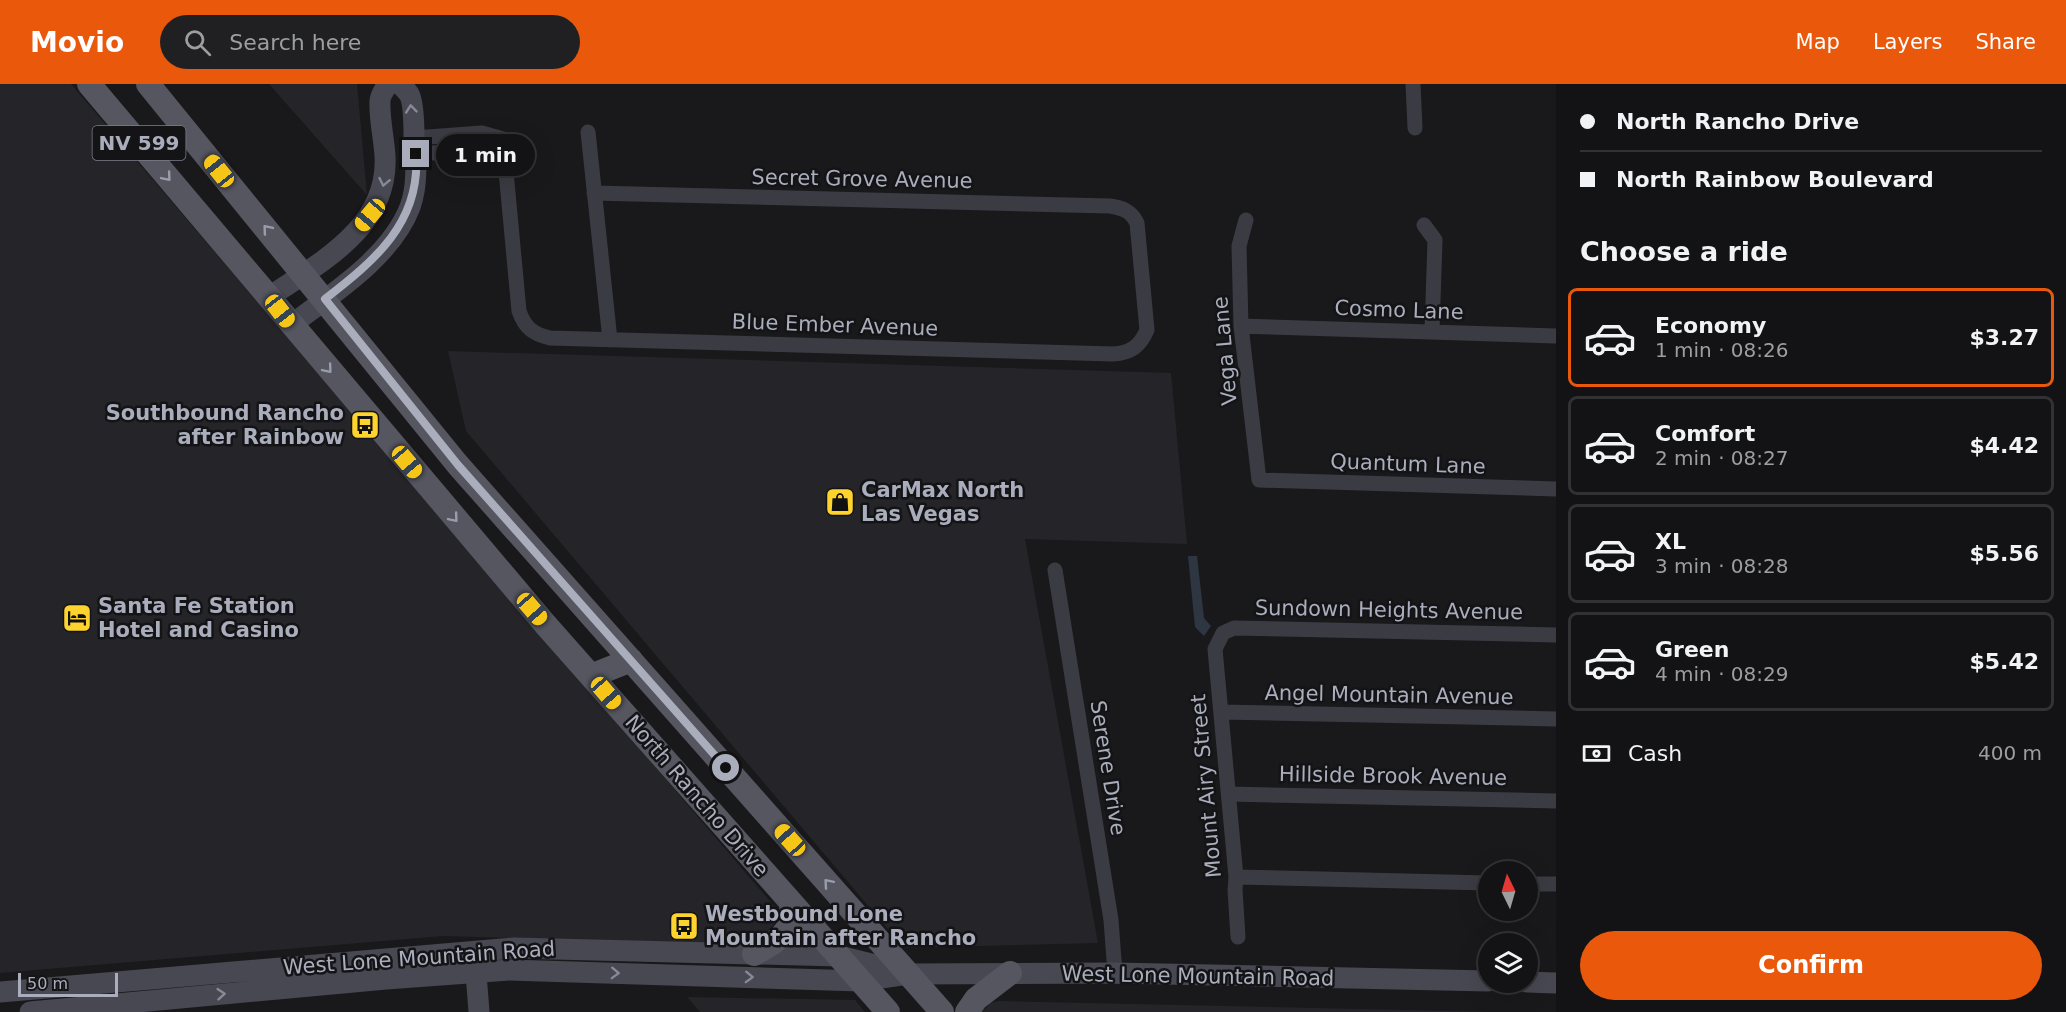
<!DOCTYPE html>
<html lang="en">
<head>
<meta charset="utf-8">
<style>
	body { margin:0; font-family:"DejaVu Sans",sans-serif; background:#202022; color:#f1f3f6; height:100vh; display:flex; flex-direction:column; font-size:22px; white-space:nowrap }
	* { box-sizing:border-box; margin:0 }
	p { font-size:20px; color:#9d9ea0 }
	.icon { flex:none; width:33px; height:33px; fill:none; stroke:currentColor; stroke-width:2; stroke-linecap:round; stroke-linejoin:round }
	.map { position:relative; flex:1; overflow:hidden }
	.details { display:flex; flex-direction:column; background:#131315; width:510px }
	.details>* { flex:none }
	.guide { display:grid; align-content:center; height:132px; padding:0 24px; background:#131315 }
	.needle { width:39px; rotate:355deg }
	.buttons { position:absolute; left:1478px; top:777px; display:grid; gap:12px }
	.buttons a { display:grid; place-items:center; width:60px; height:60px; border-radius:50%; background:#131315; box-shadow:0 6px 24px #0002,0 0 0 2px #323234; font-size:30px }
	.scale { position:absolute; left:18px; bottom:15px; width:100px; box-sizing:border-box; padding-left:6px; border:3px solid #aaadbc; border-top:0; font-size:16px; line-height:21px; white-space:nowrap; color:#aaadbc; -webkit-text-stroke:4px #141417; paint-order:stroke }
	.end { position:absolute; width:27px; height:27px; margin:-14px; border:8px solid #aaadbc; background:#111; box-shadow:0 0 0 3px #111 }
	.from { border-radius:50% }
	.bubble { position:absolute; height:42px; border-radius:21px; background:#131315; box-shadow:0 6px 24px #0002,0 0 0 2px #323234; font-size:20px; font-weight:800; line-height:42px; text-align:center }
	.car { position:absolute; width:18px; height:36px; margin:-18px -9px; border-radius:8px; box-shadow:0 0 4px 2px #0007; background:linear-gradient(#f5c518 24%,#345 0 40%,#f5c518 0 76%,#345 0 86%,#f5c518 0) }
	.guide b { display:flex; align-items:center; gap:21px; height:57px; font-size:22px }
	.guide b+b { border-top:2px solid #323234 }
	.guide i { width:15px; height:15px; background:#f1f3f6 }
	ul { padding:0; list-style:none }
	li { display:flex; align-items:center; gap:18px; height:99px; margin:0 12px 9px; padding:0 12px; border:3px solid #323234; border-radius:9px }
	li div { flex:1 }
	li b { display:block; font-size:22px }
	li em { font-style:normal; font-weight:800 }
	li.active { border-color:#ea580c }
	li>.icon { width:54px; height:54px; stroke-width:1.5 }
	h2 { padding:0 24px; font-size:27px; line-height:72px }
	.pay { display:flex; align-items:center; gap:15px; height:66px; padding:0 24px; font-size:22px }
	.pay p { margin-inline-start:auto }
	.cta { display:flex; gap:12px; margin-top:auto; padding:12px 24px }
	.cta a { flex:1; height:69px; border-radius:36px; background:#ea580c; color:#fff; font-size:24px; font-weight:800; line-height:69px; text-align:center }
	header { display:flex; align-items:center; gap:36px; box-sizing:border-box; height:84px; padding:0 30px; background:#ea580c; color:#fff }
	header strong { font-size:28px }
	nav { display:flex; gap:33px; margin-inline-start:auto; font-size:21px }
	.search { width:420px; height:54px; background:#202022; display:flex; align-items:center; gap:15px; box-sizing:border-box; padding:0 21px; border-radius:33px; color:#9d9ea0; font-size:22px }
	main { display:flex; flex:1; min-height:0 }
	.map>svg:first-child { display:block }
	.built { fill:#252529 }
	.water { fill:#2d3641 }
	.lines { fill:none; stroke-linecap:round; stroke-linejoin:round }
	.street { stroke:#3b3c43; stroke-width:15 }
	.secondary { stroke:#474851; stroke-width:21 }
	.primary { stroke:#555660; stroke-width:24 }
	.oneway { stroke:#878a97 }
	.oneway2 { stroke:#999caa }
	.route { stroke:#aaadbc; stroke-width:8 }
	.labels { text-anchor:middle; stroke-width:5; stroke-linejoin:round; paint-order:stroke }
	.shield { fill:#141417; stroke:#7d7f8a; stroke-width:1.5 }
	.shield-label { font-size:20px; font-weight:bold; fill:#aaadbc }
	.street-label { font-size:21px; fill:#aaadbc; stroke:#141417 }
	.poi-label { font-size:21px; font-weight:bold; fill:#aaadbc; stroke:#141417; text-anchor:start }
</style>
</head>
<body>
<header>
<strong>Movio</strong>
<div class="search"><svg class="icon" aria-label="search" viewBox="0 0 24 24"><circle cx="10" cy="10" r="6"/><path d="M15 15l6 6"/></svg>Search here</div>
<nav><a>Map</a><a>Layers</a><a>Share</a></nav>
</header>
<main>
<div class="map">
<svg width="1556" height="928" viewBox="0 0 1556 928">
	<rect width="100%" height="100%" fill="#19191c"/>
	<path class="built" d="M 0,0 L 71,0 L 781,830 L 773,842 L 750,861 L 443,852 L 0,889 Z
		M 269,0 L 357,0 L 367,111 Z
		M 448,267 L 1171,289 L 1187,460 L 1025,455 L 1098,859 L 904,864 L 466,347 Z
		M 687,913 L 855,916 L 865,928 L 700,928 Z
		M 999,917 L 1494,928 L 982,928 L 990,919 Z"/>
	<path class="water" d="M 1188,472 L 1197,472 L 1204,534 L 1211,542 L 1204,552 L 1195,543 Z"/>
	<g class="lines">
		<path class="street" d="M 1413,0 L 1415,44
			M 588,48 L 610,256
			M 414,54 L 482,49 L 503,55
			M 503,55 L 519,227 C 525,244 533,250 550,254 L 1113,270 C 1131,269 1140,262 1147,246 L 1137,139 C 1131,127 1123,124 1110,122 L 594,109
			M 415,70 L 483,66 L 503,55
			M 1246,136 L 1239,162 L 1241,242 L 1259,396 L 1556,405
			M 1424,141 L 1435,156 L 1432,248
			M 1241,242 L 1556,252
			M 1055,486 L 1111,836 L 1115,889
			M 1221,628 L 1556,635
			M 1229,710 L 1556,717
			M 1236,793 L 1488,799
			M 1527,800 L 1556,800
			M 1238,853 L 1235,806 L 1236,793 L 1215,565 L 1223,549 L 1234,544 L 1556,551"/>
		<path class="secondary" d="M 269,213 C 321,178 389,143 385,72 C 384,54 379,34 380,17 C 380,11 385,5 388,0
			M 291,241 C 332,210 391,173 410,123 C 418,101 416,78 414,55 C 414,45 414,18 409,10 C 407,7 403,3 400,0
			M 475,876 L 479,928
			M 1527,898 L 1556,899
			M 0,908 L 514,864 L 839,872 L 899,887
			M 30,928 L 386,895 L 509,886 L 861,897 L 908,890 L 1115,889 L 1488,897"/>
		<path class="primary" d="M 89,0 L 545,540 L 888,928
			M 148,0 L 458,381 L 942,928
			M 591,592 L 631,576
			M 754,870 C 779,856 794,849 791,818
			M 967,928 L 976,915 L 1010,889"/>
	</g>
	<defs><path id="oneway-chevron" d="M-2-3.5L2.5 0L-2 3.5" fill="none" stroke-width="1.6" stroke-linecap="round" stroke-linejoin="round" transform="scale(1.5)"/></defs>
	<g class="oneway">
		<use href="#oneway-chevron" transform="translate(411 25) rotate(-96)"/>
		<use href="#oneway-chevron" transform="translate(384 98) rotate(102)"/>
		<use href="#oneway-chevron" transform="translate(615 889) rotate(2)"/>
		<use href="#oneway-chevron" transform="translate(749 893) rotate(2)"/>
		<use href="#oneway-chevron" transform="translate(221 910) rotate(-5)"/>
	</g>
	<g class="oneway2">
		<use href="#oneway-chevron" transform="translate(167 93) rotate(50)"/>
		<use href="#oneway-chevron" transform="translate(267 145) rotate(-130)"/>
		<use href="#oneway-chevron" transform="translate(328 285) rotate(50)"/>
		<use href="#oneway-chevron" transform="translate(454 434) rotate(50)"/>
		<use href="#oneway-chevron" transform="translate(828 799) rotate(-131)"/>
	</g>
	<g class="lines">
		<path class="route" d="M 416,70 C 421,139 374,177 325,215 L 458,381 L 726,684"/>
	</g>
	<defs>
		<g id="bus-square" transform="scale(1.5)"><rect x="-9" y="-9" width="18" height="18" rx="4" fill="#ffd32d" stroke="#141417"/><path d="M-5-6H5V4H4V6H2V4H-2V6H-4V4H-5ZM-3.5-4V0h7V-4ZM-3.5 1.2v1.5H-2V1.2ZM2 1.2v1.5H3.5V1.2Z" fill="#111"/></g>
		<g id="shop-square" transform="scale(1.5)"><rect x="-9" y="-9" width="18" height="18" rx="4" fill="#ffd32d" stroke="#141417"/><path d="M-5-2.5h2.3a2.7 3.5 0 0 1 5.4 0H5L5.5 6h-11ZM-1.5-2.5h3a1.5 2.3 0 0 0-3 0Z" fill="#111"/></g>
		<g id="hotel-square" transform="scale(1.5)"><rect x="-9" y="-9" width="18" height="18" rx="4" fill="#ffd32d" stroke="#141417"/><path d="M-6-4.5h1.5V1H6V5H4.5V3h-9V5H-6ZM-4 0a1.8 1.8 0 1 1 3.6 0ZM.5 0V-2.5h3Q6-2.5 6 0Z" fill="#111"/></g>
	</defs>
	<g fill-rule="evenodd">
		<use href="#bus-square" x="365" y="341"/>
		<use href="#shop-square" x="840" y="418"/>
		<use href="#hotel-square" x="77" y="534"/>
		<use href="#bus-square" x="684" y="842"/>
	</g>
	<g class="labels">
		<rect class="shield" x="92.5" y="42" width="93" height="34" rx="4.5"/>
		<g class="shield-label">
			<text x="139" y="66">NV 599</text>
		</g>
		<g class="street-label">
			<text transform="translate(862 95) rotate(1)" y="7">Secret Grove Avenue</text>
			<text transform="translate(1399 226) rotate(2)" y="7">Cosmo Lane</text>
			<text transform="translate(835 241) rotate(2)" y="7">Blue Ember Avenue</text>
			<text transform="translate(1225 267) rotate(-95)" y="7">Vega Lane</text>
			<text transform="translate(1408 380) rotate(2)" y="7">Quantum Lane</text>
			<text transform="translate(1389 526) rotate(1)" y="7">Sundown Heights Avenue</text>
			<text transform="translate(1389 611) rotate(1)" y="7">Angel Mountain Avenue</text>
			<text transform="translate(1108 684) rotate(81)" y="7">Serene Drive</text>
			<text transform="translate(1393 692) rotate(1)" y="7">Hillside Brook Avenue</text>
			<text transform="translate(1206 702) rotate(-95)" y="7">Mount Airy Street</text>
			<text transform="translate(697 712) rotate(49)" y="7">North Rancho Drive</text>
			<text transform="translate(419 874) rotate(-4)" y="7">West Lone Mountain Road</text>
			<text transform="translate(1198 892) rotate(1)" y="7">West Lone Mountain Road</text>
		</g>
		<g class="poi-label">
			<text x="344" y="336" text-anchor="end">Southbound Rancho<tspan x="344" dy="24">after Rainbow</tspan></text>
			<text x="861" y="413">CarMax North<tspan x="861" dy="24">Las Vegas</tspan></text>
			<text x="98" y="529">Santa Fe Station<tspan x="98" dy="24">Hotel and Casino</tspan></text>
			<text x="705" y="837">Westbound Lone<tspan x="705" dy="24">Mountain after Rancho</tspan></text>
		</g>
	</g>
</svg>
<div class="buttons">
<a><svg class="needle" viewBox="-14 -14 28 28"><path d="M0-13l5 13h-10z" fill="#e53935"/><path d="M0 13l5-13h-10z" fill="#9d9ea0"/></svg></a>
<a><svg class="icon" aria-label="layers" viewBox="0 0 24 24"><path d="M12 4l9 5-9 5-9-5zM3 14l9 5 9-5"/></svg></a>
</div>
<div class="scale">50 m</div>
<i class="end from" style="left:726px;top:684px"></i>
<i class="end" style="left:416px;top:70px"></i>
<div class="bubble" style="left:436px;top:50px;width:99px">1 min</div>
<i class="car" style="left:219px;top:87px;rotate:321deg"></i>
<i class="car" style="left:370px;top:131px;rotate:220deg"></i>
<i class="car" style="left:280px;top:227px;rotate:142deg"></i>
<i class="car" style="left:407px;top:378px;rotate:140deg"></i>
<i class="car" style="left:532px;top:525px;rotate:139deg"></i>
<i class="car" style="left:606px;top:609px;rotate:139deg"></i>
<i class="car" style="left:790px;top:756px;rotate:318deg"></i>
</div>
<section class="details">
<div class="guide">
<b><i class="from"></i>North Rancho Drive</b>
<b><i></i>North Rainbow Boulevard</b>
</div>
<h2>Choose a ride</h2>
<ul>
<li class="active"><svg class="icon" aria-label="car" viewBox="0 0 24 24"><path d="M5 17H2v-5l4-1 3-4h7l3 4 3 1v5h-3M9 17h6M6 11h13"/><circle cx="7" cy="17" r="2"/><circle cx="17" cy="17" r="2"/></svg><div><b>Economy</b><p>1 min · 08:26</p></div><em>$3.27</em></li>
<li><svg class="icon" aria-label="car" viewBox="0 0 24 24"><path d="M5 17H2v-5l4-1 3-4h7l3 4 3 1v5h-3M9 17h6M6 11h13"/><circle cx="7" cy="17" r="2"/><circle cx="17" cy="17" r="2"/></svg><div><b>Comfort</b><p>2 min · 08:27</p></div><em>$4.42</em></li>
<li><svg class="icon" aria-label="car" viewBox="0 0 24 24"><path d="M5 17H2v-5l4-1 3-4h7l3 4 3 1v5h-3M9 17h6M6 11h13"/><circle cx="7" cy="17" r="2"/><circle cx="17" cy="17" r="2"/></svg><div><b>XL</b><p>3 min · 08:28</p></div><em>$5.56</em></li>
<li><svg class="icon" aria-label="car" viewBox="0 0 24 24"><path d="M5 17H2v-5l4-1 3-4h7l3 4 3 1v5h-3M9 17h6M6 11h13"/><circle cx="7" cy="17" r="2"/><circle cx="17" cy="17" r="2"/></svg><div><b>Green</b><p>4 min · 08:29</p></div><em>$5.42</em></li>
</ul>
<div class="pay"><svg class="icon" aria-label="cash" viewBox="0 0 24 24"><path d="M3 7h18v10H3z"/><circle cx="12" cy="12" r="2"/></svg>Cash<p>400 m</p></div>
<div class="cta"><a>Confirm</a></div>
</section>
</main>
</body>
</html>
